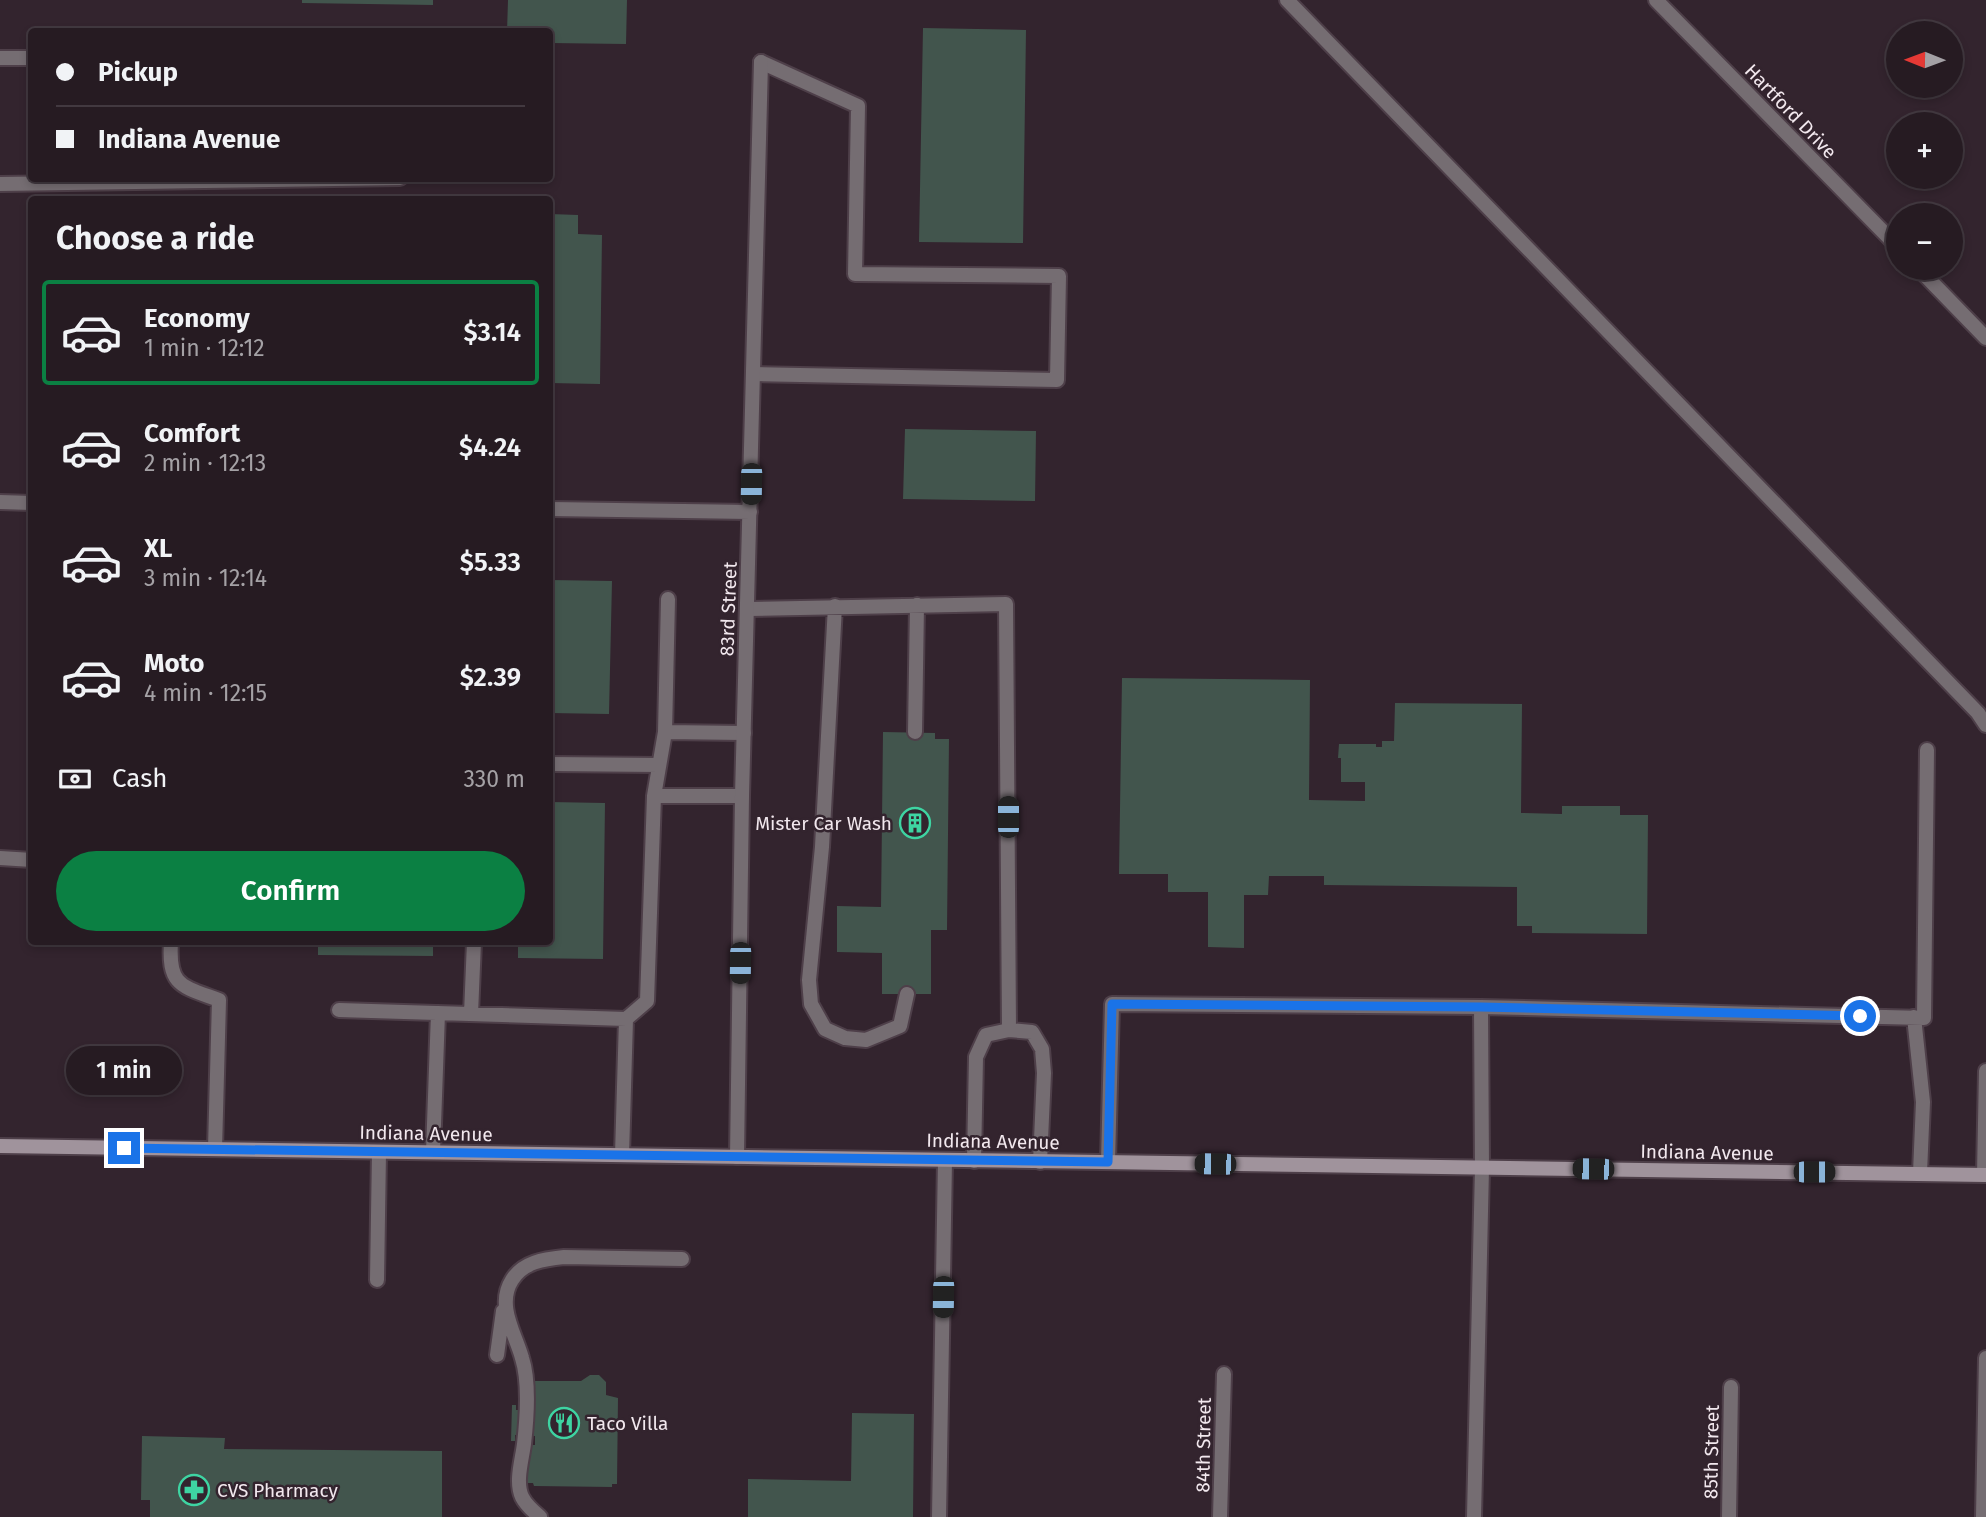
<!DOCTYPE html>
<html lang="en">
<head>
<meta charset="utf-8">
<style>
	body { margin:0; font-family:"Fira Sans",sans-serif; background:#32282f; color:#f1f3f6; height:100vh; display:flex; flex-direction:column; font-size:26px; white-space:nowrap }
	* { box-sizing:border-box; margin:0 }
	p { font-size:23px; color:#a4a1a5 }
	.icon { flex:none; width:38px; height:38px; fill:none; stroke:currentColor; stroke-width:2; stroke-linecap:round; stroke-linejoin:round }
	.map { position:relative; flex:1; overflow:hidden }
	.sheet { position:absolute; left:28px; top:196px; width:525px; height:749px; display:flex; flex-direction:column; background:#261b22; border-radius:7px; box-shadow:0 4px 10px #0003,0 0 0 2px #423940 }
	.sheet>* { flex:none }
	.top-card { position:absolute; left:28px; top:28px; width:525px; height:154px; border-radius:7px; box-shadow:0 4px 10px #0003,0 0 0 2px #423940; display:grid; align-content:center; height:154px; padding:0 28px; background:#261b22 }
	.needle { width:46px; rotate:271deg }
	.buttons { position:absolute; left:1886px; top:21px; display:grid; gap:14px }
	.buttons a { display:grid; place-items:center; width:77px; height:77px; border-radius:50%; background:#261b22; box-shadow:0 4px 10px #0003,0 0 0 2px #423940; font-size:35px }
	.end { position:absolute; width:32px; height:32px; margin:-16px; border:9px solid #1a73e8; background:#fff; box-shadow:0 0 0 4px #fff }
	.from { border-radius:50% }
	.bubble { position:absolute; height:49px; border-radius:24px; background:#261b22; box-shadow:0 4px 10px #0003,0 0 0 2px #423940; font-size:23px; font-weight:600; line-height:49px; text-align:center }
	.car { position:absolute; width:21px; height:42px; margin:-21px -10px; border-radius:9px; box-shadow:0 0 5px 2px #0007; background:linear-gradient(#222 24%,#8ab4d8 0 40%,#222 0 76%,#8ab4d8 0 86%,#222 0) }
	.top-card b { display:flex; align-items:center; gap:24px; height:66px; font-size:26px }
	.top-card b+b { border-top:2px solid #423940 }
	.top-card i { width:18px; height:18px; background:#f1f3f6 }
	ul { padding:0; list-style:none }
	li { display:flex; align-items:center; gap:21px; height:105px; margin:0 14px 10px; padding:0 14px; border:4px solid transparent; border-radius:7px }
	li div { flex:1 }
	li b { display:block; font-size:26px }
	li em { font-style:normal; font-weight:600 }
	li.on { border-color:#0b8043 }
	li>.icon { width:63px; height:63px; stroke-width:1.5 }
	h2 { padding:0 28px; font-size:32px; line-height:84px }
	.pay { display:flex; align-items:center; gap:18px; height:77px; padding:0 28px; font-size:26px }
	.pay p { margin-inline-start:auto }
	.primary-button { display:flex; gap:14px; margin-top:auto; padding:14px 28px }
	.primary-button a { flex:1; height:80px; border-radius:42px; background:#0b8043; color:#fff; font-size:28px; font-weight:600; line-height:80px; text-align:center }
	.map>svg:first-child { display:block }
	.building { fill:#42554d }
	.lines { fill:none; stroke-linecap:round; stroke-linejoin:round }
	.service-casing { stroke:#4e3f49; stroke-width:18 }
	.minor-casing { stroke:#4e3f49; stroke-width:18 }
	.tertiary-casing { stroke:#4e3f49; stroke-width:18 }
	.secondary-casing { stroke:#4e3f49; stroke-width:18 }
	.service { stroke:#756d72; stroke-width:14 }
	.minor { stroke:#756d72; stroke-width:14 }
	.tertiary { stroke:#756d72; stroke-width:14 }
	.secondary { stroke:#a0939c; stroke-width:14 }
	.route { stroke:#1a73e8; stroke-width:9 }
	.labels { text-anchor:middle; stroke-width:5; stroke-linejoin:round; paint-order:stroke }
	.street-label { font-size:19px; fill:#f2e8ee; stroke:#33242e }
	.poi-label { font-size:19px; fill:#f2e8ee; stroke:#33242e; text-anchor:start }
</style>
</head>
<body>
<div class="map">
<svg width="1986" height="1517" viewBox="0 0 1986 1517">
	<rect width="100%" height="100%" fill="#33242e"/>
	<path class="building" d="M 302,0 L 433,0 L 433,5 L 302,3 Z
		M 508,0 L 627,0 L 626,44 L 550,43 L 550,32 L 507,32 Z
		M 923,28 L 1026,30 L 1023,243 L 919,242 Z
		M 550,214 L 578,215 L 578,234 L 602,235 L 600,384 L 550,383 Z
		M 905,429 L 1036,431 L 1035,501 L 903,499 Z
		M 550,580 L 612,581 L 609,714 L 550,713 Z
		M 1122,678 L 1310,680 L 1309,800 L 1365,801 L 1365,782 L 1341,782 L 1341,758 L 1338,758 L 1339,744 L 1376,744 L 1376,747 L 1382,747 L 1382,741 L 1394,741 L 1395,703 L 1522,704 L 1521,813 L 1562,814 L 1562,806 L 1620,806 L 1620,815 L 1648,815 L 1647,934 L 1532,933 L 1532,926 L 1517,926 L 1517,887 L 1324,885 L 1324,876 L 1269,876 L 1268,895 L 1244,895 L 1244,948 L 1208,947 L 1208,892 L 1168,892 L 1168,874 L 1119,874 Z
		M 883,732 L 935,733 L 935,739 L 949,739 L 947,930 L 931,930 L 931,994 L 882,994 L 882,953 L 837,952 L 837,906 L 881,907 Z
		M 550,802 L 605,803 L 603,959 L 518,958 L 518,942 L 550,942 Z
		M 318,942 L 433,942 L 433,956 L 318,955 Z
		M 590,1375 L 599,1375 L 606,1382 L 606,1395 L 618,1398 L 617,1484 L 612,1484 L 612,1487 L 534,1486 L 533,1483 L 525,1483 L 526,1445 L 535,1445 L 535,1436 L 515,1435 L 515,1441 L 511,1441 L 512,1405 L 516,1405 L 516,1410 L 535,1410 L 535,1381 L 581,1381 Z
		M 852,1413 L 914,1414 L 913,1517 L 748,1517 L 748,1479 L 851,1481 Z
		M 142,1436 L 225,1438 L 224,1449 L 442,1451 L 442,1517 L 150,1517 L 150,1500 L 141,1500 Z"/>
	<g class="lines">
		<g class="service-casing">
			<path id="service" d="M 1287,0 L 1978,713 L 1986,725
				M 0,58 L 32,58
				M 0,184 L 400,178
				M 753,374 L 1057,380 L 1059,276 L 855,274 L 858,106 L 761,62
				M 835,606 L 822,847 L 809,980 L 811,1004 L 825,1029 L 845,1038 L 866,1040 L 900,1026 L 907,994
				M 748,609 L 1006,604 L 1009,1030 L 986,1035 L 976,1057 L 974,1161
				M 665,732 L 744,733
				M 915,732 L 917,605
				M 550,764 L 659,765
				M 654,796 L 742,796
				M 0,858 L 32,860
				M 171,942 C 168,986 181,986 219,1000 L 215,1149
				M 1481,1007 L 1924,1018 L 1927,750
				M 339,1010 L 626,1019 L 622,1155
				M 471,1014 L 474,942
				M 1914,1017 L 1923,1102 L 1920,1173
				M 626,1019 L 647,1001 L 654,796 L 665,732 L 668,599
				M 1009,1030 L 1032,1032 L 1042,1049 L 1044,1073 L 1040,1162
				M 433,1152 L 438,1013
				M 1108,1162 L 1112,1004 L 1481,1007 L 1482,1168 L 1474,1517
				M 1984,1175 L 1986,1071
				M 377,1280 L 379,1152
				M 497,1355 L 503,1311
				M 540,1517 C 534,1512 526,1505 522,1497 C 515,1482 522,1460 524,1444 C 527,1418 530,1383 522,1358 C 515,1333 496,1305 512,1280 C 523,1262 544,1259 564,1257 L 682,1259
				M 939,1517 L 945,1160
				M 1983,1517 L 1986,1358"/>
		</g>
		<g class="minor-casing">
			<path id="minor" d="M 0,502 L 32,503
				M 550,509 L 750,512
				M 737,1157 L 742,796 L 761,62
				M 1220,1517 L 1224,1374
				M 1729,1517 L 1731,1387"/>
		</g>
		<g class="tertiary-casing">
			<path id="tertiary" d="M 1656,0 L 1899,248
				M 1918,268 L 1986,338"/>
		</g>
		<g class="secondary-casing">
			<path id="secondary" d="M 0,1146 L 1986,1175"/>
		</g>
		<use href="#service" class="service"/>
		<use href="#minor" class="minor"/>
		<use href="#tertiary" class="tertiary"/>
		<use href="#secondary" class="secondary"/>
	</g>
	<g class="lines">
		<path class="route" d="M 124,1148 L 1108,1162 L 1112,1004 L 1481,1007 L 1860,1016"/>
	</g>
	<defs>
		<g id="building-ring" transform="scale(1.575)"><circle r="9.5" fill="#33242e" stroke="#3ed4a2" stroke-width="1.5"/><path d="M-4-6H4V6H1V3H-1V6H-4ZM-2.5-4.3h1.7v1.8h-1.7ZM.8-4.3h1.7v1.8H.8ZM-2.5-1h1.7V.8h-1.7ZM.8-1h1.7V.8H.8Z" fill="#3ed4a2"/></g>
		<g id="restaurant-ring" transform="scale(1.575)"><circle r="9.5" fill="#33242e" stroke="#3ed4a2" stroke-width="1.5"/><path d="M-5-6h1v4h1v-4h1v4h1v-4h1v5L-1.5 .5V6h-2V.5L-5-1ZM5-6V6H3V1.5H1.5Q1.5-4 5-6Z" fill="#3ed4a2"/></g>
		<g id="pharmacy-ring" transform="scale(1.575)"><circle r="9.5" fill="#33242e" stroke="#3ed4a2" stroke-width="1.5"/><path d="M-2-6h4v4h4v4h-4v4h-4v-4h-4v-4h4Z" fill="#3ed4a2"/></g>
	</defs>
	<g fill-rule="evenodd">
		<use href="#building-ring" x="915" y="823"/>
		<use href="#restaurant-ring" x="564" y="1423"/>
		<use href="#pharmacy-ring" x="194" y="1490"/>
	</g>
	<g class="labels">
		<g class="street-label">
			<text transform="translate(1791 111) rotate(46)" y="7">Hartford Drive</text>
			<text transform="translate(728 609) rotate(-88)" y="7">83rd Street</text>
			<text transform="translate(426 1133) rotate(1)" y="7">Indiana Avenue</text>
			<text transform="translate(993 1141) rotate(1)" y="7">Indiana Avenue</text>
			<text transform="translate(1707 1152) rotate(1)" y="7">Indiana Avenue</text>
			<text transform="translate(1203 1445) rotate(-89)" y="7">84th Street</text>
			<text transform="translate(1711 1452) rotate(-89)" y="7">85th Street</text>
		</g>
		<g class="poi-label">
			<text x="892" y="830" text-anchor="end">Mister Car Wash</text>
			<text x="587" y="1430">Taco Villa</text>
			<text x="217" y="1497">CVS Pharmacy</text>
		</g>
	</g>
</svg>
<div class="buttons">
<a><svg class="needle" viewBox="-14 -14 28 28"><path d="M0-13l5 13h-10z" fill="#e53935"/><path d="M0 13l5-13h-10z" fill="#a4a1a5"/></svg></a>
<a>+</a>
<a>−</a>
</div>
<i class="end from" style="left:1860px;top:1016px"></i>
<i class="end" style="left:124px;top:1148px"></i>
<div class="bubble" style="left:66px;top:1046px;width:116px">1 min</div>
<i class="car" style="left:751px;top:484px;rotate:181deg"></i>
<i class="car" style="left:1008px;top:817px;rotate:0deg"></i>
<i class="car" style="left:740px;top:963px;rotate:181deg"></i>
<i class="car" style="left:1215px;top:1164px;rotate:271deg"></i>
<i class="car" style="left:1593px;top:1169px;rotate:271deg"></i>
<i class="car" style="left:1814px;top:1172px;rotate:90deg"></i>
<i class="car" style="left:943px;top:1297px;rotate:181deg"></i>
<div class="top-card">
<b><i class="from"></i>Pickup</b>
<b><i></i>Indiana Avenue</b>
</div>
<section class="sheet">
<h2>Choose a ride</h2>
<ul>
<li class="on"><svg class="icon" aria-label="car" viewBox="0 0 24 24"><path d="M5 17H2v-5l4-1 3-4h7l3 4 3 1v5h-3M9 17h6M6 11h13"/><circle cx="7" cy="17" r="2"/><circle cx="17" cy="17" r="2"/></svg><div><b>Economy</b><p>1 min · 12:12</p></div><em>$3.14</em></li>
<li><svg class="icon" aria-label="car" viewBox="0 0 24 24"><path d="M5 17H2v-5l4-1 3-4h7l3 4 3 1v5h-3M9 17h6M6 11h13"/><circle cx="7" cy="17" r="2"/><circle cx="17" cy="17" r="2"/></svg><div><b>Comfort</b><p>2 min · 12:13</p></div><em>$4.24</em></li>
<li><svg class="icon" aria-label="car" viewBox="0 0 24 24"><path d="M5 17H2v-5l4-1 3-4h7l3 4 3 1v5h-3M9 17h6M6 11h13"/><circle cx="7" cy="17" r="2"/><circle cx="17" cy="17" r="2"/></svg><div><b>XL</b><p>3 min · 12:14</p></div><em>$5.33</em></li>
<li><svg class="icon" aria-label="car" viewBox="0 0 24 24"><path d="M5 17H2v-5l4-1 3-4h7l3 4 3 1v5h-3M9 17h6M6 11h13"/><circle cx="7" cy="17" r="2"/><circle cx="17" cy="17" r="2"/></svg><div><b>Moto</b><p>4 min · 12:15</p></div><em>$2.39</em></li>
</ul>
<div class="pay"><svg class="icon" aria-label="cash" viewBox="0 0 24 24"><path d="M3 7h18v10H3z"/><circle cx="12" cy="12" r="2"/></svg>Cash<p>330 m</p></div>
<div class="primary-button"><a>Confirm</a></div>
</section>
</div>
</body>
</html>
